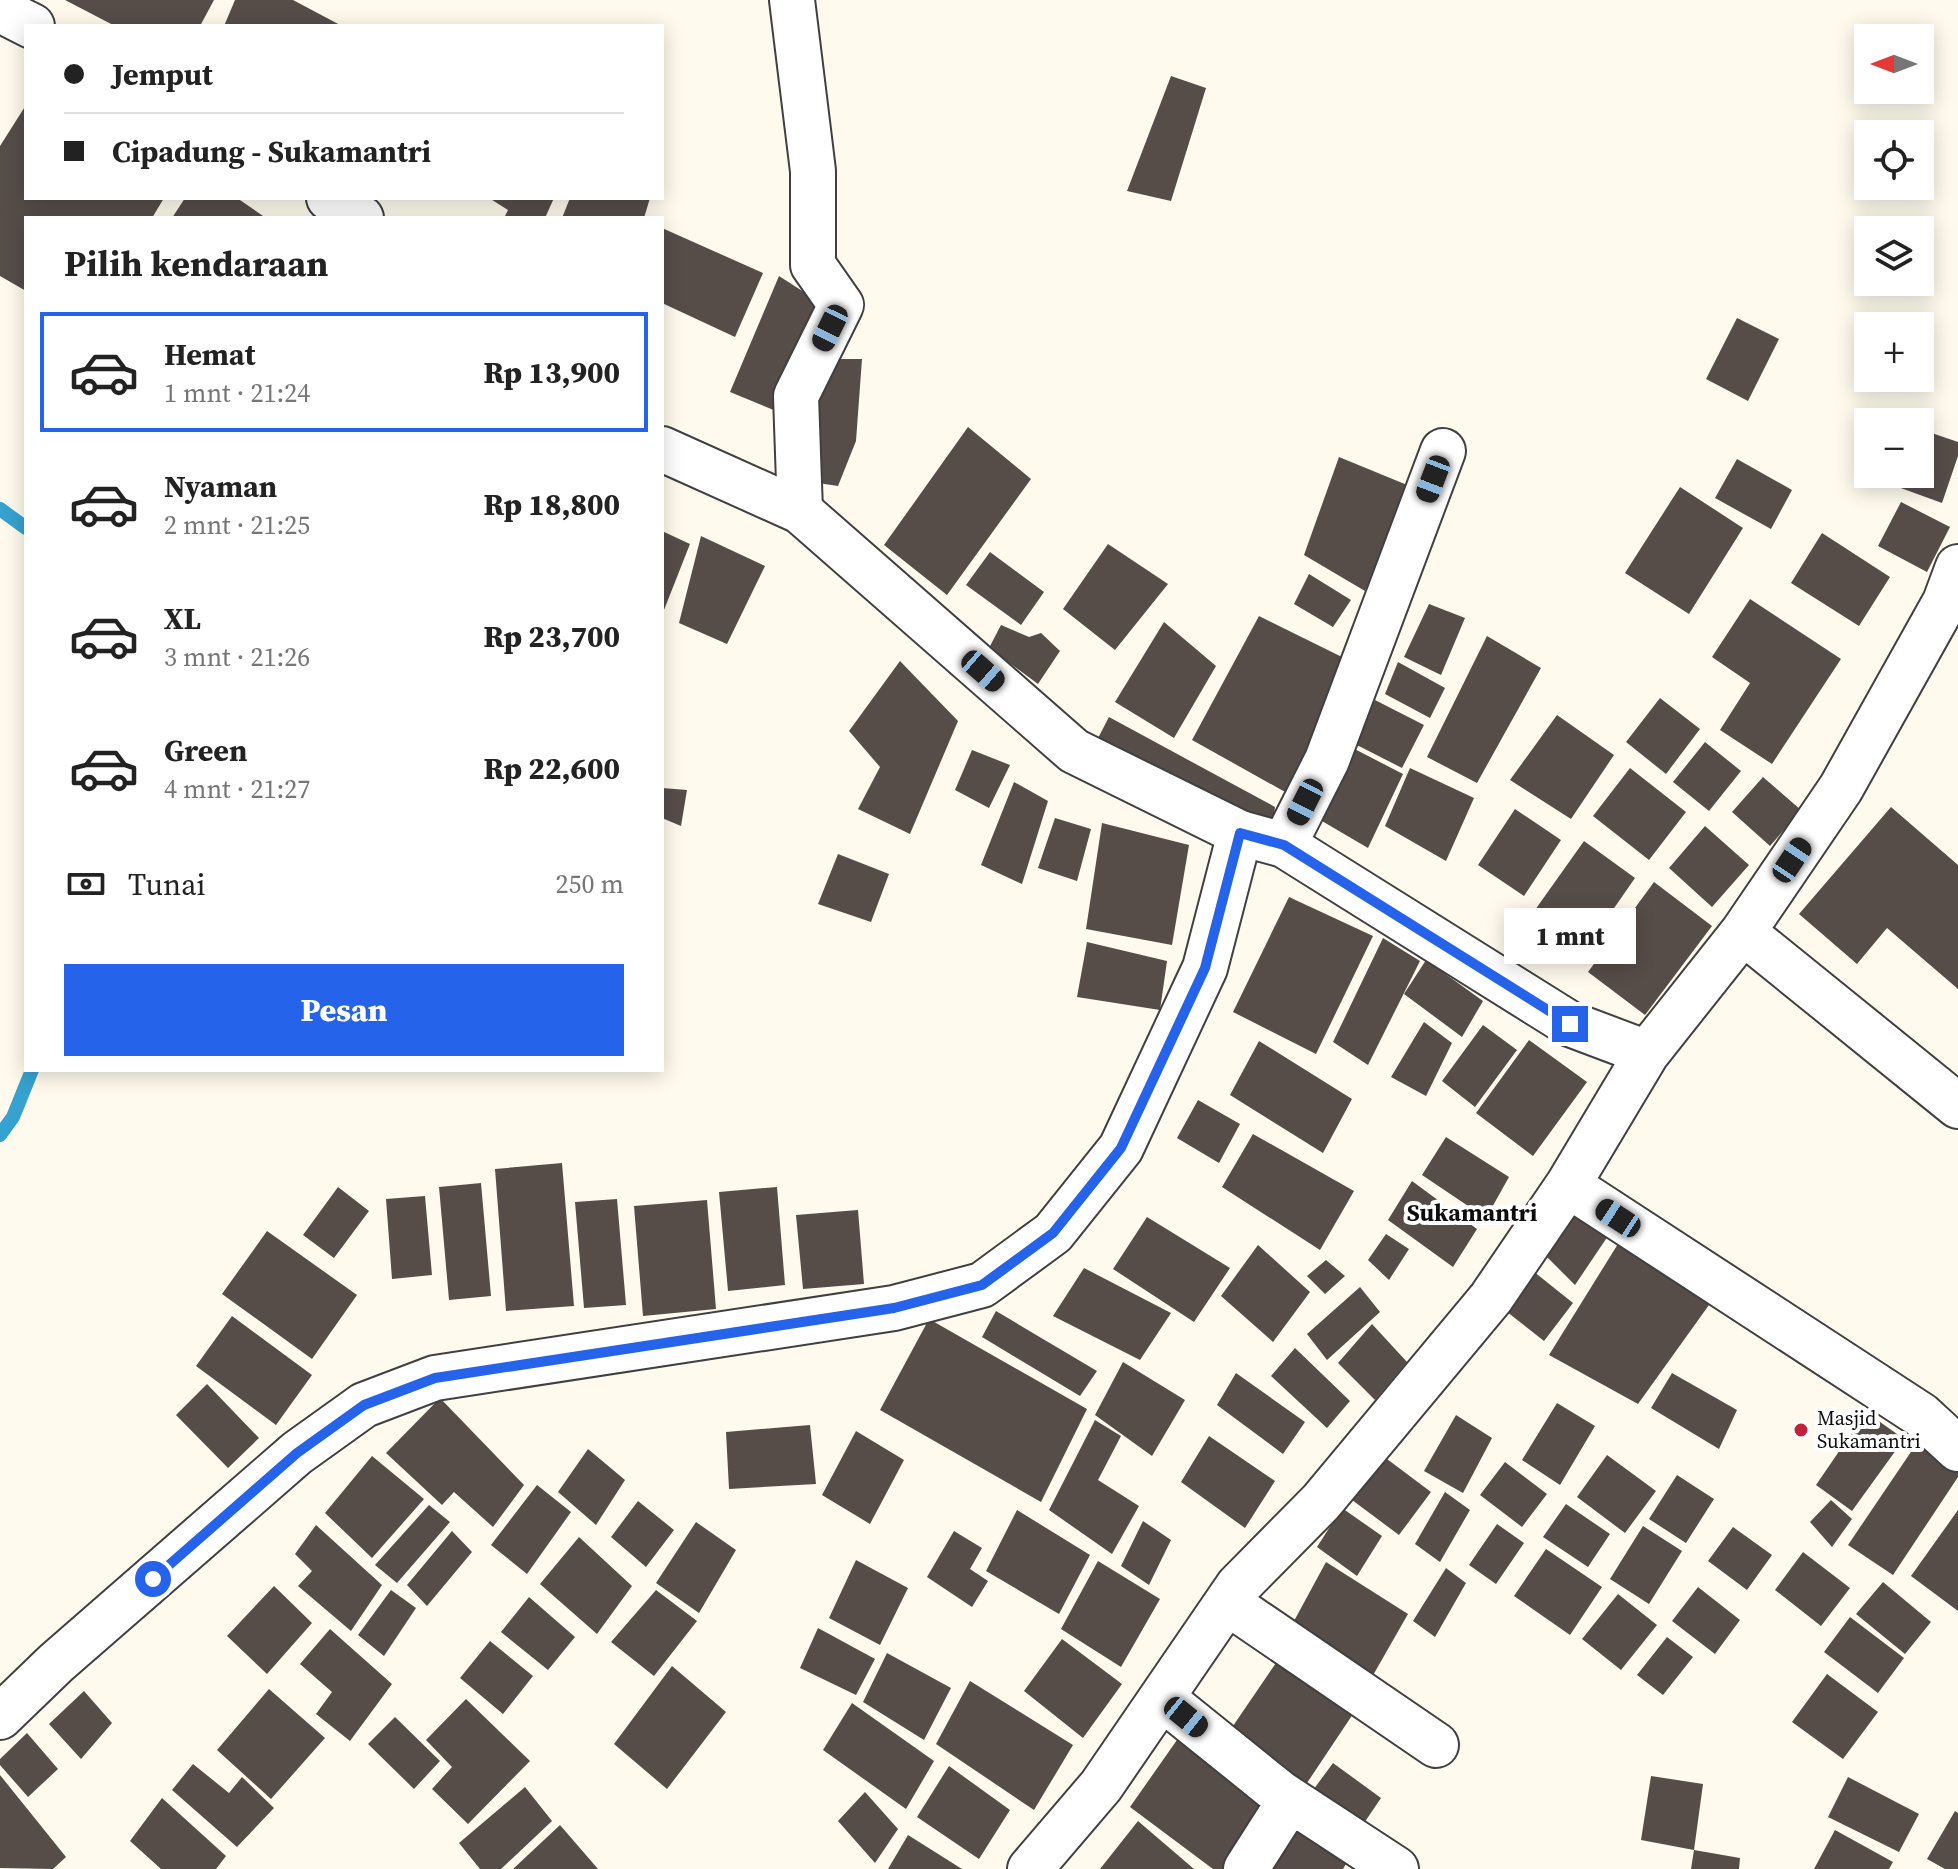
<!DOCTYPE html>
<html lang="id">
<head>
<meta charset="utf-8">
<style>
	body { margin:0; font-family:"Source Serif 4",serif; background:#f6f6f6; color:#222; height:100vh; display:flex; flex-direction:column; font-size:30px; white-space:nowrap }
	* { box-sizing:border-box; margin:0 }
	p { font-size:26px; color:#767676 }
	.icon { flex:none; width:44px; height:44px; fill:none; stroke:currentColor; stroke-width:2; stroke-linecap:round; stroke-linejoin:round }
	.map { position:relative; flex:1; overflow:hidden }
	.details { position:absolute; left:24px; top:216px; width:640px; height:856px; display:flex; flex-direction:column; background:#fff; border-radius:0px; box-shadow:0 4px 20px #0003 }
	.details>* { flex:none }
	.guide { position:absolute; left:24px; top:24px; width:640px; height:176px; border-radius:0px; box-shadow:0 4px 20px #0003; display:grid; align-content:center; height:176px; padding:0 40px; background:#fff }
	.needle { width:52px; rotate:270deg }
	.controls { position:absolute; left:1854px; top:24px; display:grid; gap:16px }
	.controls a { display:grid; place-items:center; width:80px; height:80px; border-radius:0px; background:#fff; box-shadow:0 4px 20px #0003; font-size:40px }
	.end { position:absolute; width:36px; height:36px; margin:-18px; border:10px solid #2563eb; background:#fff; box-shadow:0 0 0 4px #fff }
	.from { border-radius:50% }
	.bubble { position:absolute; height:56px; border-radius:0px; background:#fff; box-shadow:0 4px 20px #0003; font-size:26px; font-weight:800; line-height:56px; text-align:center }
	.car { position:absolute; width:24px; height:48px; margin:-24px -12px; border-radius:10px; box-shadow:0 0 6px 2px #0007; background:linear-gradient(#222 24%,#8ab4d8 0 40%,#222 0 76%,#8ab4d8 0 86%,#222 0) }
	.guide b { display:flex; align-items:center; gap:28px; height:76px; font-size:30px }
	.guide b+b { border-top:2px solid #e0e0e0 }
	.guide i { width:20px; height:20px; background:#222 }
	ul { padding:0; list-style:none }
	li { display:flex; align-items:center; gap:24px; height:120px; margin:0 16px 12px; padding:0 24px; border:4px solid transparent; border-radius:0px }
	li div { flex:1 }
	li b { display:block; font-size:30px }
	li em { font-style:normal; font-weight:800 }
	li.active { border-color:#2563eb }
	li>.icon { width:72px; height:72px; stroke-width:1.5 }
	h2 { padding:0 40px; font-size:36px; line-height:96px }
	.pay { display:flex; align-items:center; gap:20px; height:88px; padding:0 40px; font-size:30px }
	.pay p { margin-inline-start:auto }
	.cta { display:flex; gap:16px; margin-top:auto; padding:16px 40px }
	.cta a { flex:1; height:92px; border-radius:0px; background:#2563eb; color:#fff; font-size:32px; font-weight:800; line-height:92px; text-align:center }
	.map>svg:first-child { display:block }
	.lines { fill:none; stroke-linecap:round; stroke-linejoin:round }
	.stream { stroke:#36a2cf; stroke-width:14 }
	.building { fill:#564d49 }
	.minor-casing { stroke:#404040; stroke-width:48 }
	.tertiary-casing { stroke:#404040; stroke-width:48 }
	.minor { stroke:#fff; stroke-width:44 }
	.tertiary { stroke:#fff; stroke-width:44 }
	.route { stroke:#2563eb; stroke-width:10 }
	.poi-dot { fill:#bf223a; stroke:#fff; stroke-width:3 }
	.labels { text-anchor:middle; stroke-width:8; stroke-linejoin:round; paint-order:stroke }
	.poi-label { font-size:20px; fill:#0d0d0d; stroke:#fff; text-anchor:start }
	.quarter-label { font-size:24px; font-weight:bold; fill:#0d0d0d; stroke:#fff }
</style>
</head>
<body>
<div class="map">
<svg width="1958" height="1869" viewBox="0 0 1958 1869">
	<rect width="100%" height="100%" fill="#fffaed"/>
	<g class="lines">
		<path class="stream" d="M 0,509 L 26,528
			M 0,1135 L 13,1117 L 32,1070"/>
	</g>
	<path class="building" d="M 65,0 L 214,0 L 200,26 L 115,26 Z
		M 235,0 L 293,0 L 342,26 L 224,26 Z
		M 1171,76 L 1206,88 L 1171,201 L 1127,191 Z
		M 26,105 L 26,198 L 164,198 L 152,218 L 26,218 L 26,291 L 0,276 L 0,146 Z
		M 185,198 L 237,198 L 266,218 L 172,218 Z
		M 489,198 L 554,198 L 545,218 L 504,218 L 508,210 Z
		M 570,198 L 650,198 L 644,218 L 562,218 Z
		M 662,228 L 763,273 L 735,337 L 662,303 Z
		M 779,276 L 821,303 L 776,411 L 730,392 Z
		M 1737,318 L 1779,339 L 1748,401 L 1706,379 Z
		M 825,359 L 862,359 L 856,441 L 838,486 L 811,482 L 814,414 Z
		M 968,427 L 1031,479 L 947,595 L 884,545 Z
		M 1920,429 L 1958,442 L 1958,456 L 1942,503 L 1887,483 L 1890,474 L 1920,474 Z
		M 1339,457 L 1412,487 L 1365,591 L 1304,555 Z
		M 1737,459 L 1792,490 L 1771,529 L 1715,498 Z
		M 1680,487 L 1743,528 L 1689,614 L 1625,573 Z
		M 1901,502 L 1950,527 L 1927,572 L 1878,546 Z
		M 662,531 L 690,544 L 662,615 Z
		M 1822,533 L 1890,577 L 1859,626 L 1791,583 Z
		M 701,536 L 765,566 L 727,644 L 679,623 Z
		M 1108,544 L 1168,584 L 1115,650 L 1063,609 Z
		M 990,552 L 1044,592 L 1021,625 L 966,585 Z
		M 1309,574 L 1351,600 L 1333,627 L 1294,604 Z
		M 1750,599 L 1841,659 L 1772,764 L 1720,730 L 1750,683 L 1712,657 Z
		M 1429,604 L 1465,618 L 1441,675 L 1404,657 Z
		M 1259,616 L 1346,659 L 1287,793 L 1192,740 Z
		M 1164,622 L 1216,666 L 1174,738 L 1115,702 Z
		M 1001,625 L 1029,637 L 1041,633 L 1060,651 L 1038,684 L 989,648 Z
		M 1487,636 L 1541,668 L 1477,783 L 1427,757 Z
		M 900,661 L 958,721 L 910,834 L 858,809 L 880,767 L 849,731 Z
		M 1398,662 L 1445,688 L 1430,718 L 1385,694 Z
		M 1660,698 L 1700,729 L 1666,774 L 1626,742 Z
		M 1375,700 L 1424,725 L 1402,768 L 1353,743 Z
		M 1557,715 L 1614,755 L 1571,819 L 1510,780 Z
		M 1109,717 L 1275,807 L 1273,824 L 1097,740 Z
		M 1705,742 L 1741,771 L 1709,811 L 1673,782 Z
		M 1343,743 L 1403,774 L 1368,848 L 1310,814 Z
		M 972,750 L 1010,765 L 989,808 L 955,790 Z
		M 1410,768 L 1474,798 L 1446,861 L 1385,826 Z
		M 1630,768 L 1686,812 L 1649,860 L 1593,816 Z
		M 1763,777 L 1801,810 L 1770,846 L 1732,812 Z
		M 1014,782 L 1048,801 L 1022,884 L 981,865 Z
		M 662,788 L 687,790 L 681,826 L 662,818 Z
		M 1891,807 L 1958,865 L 1958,989 L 1887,928 L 1857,964 L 1799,914 Z
		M 1515,809 L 1561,840 L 1524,896 L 1478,865 Z
		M 1055,818 L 1091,829 L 1077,881 L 1038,868 Z
		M 1102,823 L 1189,845 L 1172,945 L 1086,929 Z
		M 1705,826 L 1749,865 L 1712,907 L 1669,868 Z
		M 1584,841 L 1635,878 L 1587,947 L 1535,910 Z
		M 838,854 L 889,874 L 871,922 L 818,904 Z
		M 1654,882 L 1712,926 L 1645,1015 L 1588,972 Z
		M 1289,897 L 1373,936 L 1316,1054 L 1233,1012 Z
		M 1383,938 L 1420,961 L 1368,1065 L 1333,1042 Z
		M 1087,942 L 1167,961 L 1160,1010 L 1077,997 Z
		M 1426,960 L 1483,1001 L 1462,1037 L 1404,994 Z
		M 1424,1022 L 1452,1043 L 1426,1096 L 1391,1077 Z
		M 1483,1025 L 1517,1050 L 1475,1107 L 1442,1081 Z
		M 1529,1040 L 1587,1082 L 1533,1156 L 1476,1113 Z
		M 1259,1041 L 1352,1099 L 1323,1153 L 1230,1095 Z
		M 1198,1100 L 1240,1124 L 1219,1163 L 1177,1138 Z
		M 1253,1134 L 1354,1191 L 1320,1250 L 1222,1187 Z
		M 1446,1137 L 1509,1177 L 1486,1218 L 1422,1175 Z
		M 562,1163 L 574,1306 L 506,1311 L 495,1169 Z
		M 1412,1181 L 1477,1229 L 1453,1267 L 1388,1220 Z
		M 481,1183 L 491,1296 L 449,1300 L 439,1187 Z
		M 338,1187 L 369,1211 L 334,1258 L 303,1235 Z
		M 777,1187 L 785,1285 L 728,1291 L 719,1192 Z
		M 425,1196 L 432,1275 L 392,1279 L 386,1199 Z
		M 617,1199 L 626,1305 L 584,1308 L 575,1202 Z
		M 707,1200 L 716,1309 L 643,1316 L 634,1206 Z
		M 1575,1204 L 1610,1233 L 1575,1285 L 1542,1252 Z
		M 858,1210 L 864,1284 L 803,1289 L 796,1215 Z
		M 1147,1217 L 1230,1268 L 1194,1322 L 1113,1269 Z
		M 267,1231 L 357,1295 L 312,1359 L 222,1294 Z
		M 1626,1231 L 1719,1291 L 1638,1404 L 1549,1355 Z
		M 1386,1234 L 1409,1249 L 1389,1280 L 1368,1260 Z
		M 1258,1245 L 1310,1292 L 1273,1342 L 1221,1296 Z
		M 1326,1260 L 1345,1276 L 1325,1294 L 1307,1276 Z
		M 1084,1268 L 1171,1313 L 1140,1360 L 1053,1316 Z
		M 1533,1271 L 1573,1303 L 1544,1341 L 1502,1308 Z
		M 1360,1287 L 1380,1312 L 1327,1360 L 1307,1334 Z
		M 996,1311 L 1097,1371 L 1080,1396 L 982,1337 Z
		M 232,1316 L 312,1375 L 276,1425 L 196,1366 Z
		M 929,1319 L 1087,1409 L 1041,1502 L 880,1410 Z
		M 1372,1324 L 1407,1362 L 1375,1400 L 1338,1363 Z
		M 1295,1348 L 1350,1401 L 1327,1428 L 1271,1376 Z
		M 1123,1362 L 1185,1400 L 1152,1456 L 1095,1415 Z
		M 1236,1373 L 1305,1422 L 1283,1454 L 1217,1405 Z
		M 1672,1373 L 1737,1410 L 1719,1449 L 1651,1408 Z
		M 207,1384 L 259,1438 L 228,1468 L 176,1415 Z
		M 440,1398 L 524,1485 L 493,1527 L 454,1492 L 442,1505 L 386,1453 Z
		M 1557,1403 L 1595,1426 L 1560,1485 L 1522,1460 Z
		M 1866,1412 L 1904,1439 L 1852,1511 L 1816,1485 Z
		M 1456,1415 L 1492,1438 L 1463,1493 L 1424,1471 Z
		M 1095,1420 L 1121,1436 L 1098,1480 L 1139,1506 L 1112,1554 L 1049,1510 Z
		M 810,1425 L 816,1484 L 729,1489 L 726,1432 Z
		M 856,1431 L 904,1460 L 870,1524 L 822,1495 Z
		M 1209,1436 L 1275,1481 L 1245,1528 L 1181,1482 Z
		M 1919,1440 L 1958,1466 L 1958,1477 L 1893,1575 L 1848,1545 Z
		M 588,1449 L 625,1480 L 596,1525 L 558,1492 Z
		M 1375,1450 L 1431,1492 L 1399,1535 L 1344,1494 Z
		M 1607,1455 L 1656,1491 L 1625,1533 L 1577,1497 Z
		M 372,1456 L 424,1499 L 372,1558 L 325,1513 Z
		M 1505,1462 L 1547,1494 L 1522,1527 L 1480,1495 Z
		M 1677,1475 L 1714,1499 L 1686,1543 L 1649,1519 Z
		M 537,1485 L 571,1512 L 527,1574 L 491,1545 Z
		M 1445,1492 L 1470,1510 L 1440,1562 L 1415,1544 Z
		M 1831,1500 L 1852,1519 L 1832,1547 L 1810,1522 Z
		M 638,1501 L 674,1530 L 646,1567 L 611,1537 Z
		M 1566,1504 L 1610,1534 L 1588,1567 L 1543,1537 Z
		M 429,1505 L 450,1522 L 397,1583 L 375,1565 Z
		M 1342,1508 L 1382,1536 L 1357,1576 L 1317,1547 Z
		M 1017,1510 L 1090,1555 L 1059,1614 L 986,1571 Z
		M 1958,1510 L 1958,1611 L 1911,1576 Z
		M 1143,1521 L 1171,1540 L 1149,1585 L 1121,1566 Z
		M 696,1522 L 736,1550 L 699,1613 L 656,1583 Z
		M 1497,1524 L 1524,1543 L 1496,1584 L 1469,1565 Z
		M 316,1525 L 382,1585 L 351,1631 L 298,1586 L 312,1571 L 295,1554 Z
		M 1643,1526 L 1682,1551 L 1649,1604 L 1610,1579 Z
		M 1733,1527 L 1772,1555 L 1747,1590 L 1708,1561 Z
		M 452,1531 L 472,1552 L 427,1606 L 407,1585 Z
		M 954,1531 L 982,1548 L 970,1569 L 988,1581 L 972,1607 L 927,1577 Z
		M 579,1537 L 632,1586 L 597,1634 L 540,1584 Z
		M 1546,1549 L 1602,1587 L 1570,1635 L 1514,1596 Z
		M 1803,1552 L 1850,1588 L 1821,1626 L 1775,1590 Z
		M 856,1560 L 908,1588 L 880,1645 L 829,1618 Z
		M 1098,1561 L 1160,1599 L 1121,1667 L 1061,1629 Z
		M 1326,1562 L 1408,1614 L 1372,1677 L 1294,1621 Z
		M 1446,1568 L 1466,1583 L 1435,1637 L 1413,1621 Z
		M 1883,1582 L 1931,1622 L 1905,1654 L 1856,1614 Z
		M 274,1586 L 312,1623 L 267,1674 L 227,1636 Z
		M 1698,1587 L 1740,1620 L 1715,1654 L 1672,1621 Z
		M 391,1590 L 416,1608 L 384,1656 L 358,1635 Z
		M 656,1590 L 697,1621 L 654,1676 L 611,1642 Z
		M 1618,1594 L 1657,1625 L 1621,1670 L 1582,1639 Z
		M 529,1597 L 575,1637 L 548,1670 L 501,1632 Z
		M 1850,1617 L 1904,1658 L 1878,1693 L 1824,1652 Z
		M 818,1628 L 875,1659 L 856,1695 L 800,1668 Z
		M 330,1629 L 392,1684 L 350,1741 L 316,1714 L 332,1692 L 300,1664 Z
		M 1667,1637 L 1693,1657 L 1663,1695 L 1637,1675 Z
		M 1062,1639 L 1122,1684 L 1083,1738 L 1024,1691 Z
		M 490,1641 L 533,1676 L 503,1714 L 460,1678 Z
		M 887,1653 L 951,1688 L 924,1740 L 863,1702 Z
		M 1282,1654 L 1357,1708 L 1305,1786 L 1233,1726 Z
		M 672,1666 L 726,1712 L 667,1789 L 614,1744 Z
		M 1827,1674 L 1878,1712 L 1843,1759 L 1792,1722 Z
		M 970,1681 L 1073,1745 L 1034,1810 L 936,1744 Z
		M 269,1689 L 325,1738 L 271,1799 L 217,1750 Z
		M 84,1691 L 112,1723 L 81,1759 L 49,1724 Z
		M 466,1699 L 530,1761 L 468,1824 L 432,1789 L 452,1767 L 426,1740 Z
		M 852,1703 L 934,1761 L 906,1809 L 823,1750 Z
		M 395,1717 L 440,1761 L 414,1789 L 368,1744 Z
		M 1184,1730 L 1273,1800 L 1229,1869 L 1213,1869 L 1130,1807 Z
		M 27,1733 L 58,1769 L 28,1797 L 0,1765 L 0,1759 Z
		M 1333,1763 L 1381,1798 L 1358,1832 L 1308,1797 Z
		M 193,1764 L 229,1793 L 242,1777 L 274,1808 L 237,1847 L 172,1790 Z
		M 949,1766 L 1010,1810 L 979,1859 L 917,1817 Z
		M 0,1775 L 66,1857 L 53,1869 L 0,1868 Z
		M 1651,1776 L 1703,1784 L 1694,1850 L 1740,1858 L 1739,1869 L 1691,1869 L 1694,1850 L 1641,1840 Z
		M 1848,1777 L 1919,1814 L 1899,1852 L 1828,1817 Z
		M 525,1787 L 552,1821 L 501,1869 L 480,1869 L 459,1843 Z
		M 865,1792 L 898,1829 L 875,1863 L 838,1821 Z
		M 162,1798 L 226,1856 L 216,1869 L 161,1869 L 130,1841 Z
		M 1955,1811 L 1958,1813 L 1958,1869 L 1945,1869 L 1927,1859 Z
		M 1138,1821 L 1194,1869 L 1100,1869 Z
		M 1287,1823 L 1349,1859 L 1343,1869 L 1263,1869 Z
		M 560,1825 L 598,1869 L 513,1869 Z
		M 1835,1830 L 1893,1862 L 1889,1869 L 1814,1869 Z
		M 908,1835 L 962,1869 L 888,1869 Z"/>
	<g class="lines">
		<g class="minor-casing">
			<path id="minor" d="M 792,0 L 813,171 L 813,265 L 841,305 L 796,396 L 800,511
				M 1958,567 L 1945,602 L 1841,788 L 1743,932 L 1647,1053 L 1568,1185 L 1921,1415 L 1958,1449
				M 1240,833 L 1284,845 L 1570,1024 L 1647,1053
				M 1284,845 L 1327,760 L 1443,451
				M 1743,932 L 1958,1106
				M 1228,1603 L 1436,1745
				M 1162,1698 L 1280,1793 L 1396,1869
				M 1030,1869 L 1101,1786 L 1238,1586 L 1321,1502 L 1491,1298 L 1568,1185
				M 1246,1869 L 1290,1800"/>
		</g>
		<g class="tertiary-casing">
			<path id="tertiary" d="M 0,10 L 32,26
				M 329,198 L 361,218
				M 0,1717 L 56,1663 L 297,1453 L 364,1405 L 435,1378 L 894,1308 L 982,1285 L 1053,1233 L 1121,1148 L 1205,968 L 1240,833 L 1074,751 L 800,511 L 662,449"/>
		</g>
		<use href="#minor" class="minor"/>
		<use href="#tertiary" class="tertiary"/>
	</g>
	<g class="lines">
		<path class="route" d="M 153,1579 L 297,1453 L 364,1405 L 435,1378 L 894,1308 L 982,1285 L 1053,1233 L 1121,1148 L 1205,968 L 1240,833 L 1284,845 L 1570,1024"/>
	</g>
	<circle class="poi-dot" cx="1801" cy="1430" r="8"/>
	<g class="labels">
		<g class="poi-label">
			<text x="1817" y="1425">Masjid<tspan x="1817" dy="23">Sukamantri</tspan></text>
		</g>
		<g class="quarter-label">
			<text x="1472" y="1221">Sukamantri</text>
		</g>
	</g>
</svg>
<div class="controls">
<a><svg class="needle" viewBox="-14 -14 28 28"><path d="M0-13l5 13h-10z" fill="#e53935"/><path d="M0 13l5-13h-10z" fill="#767676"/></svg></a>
<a><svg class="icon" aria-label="locate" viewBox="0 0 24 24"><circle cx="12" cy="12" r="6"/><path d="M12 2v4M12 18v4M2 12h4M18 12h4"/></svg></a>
<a><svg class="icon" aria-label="layers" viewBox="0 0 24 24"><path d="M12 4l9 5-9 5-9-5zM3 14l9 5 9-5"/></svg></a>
<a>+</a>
<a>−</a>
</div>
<i class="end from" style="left:153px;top:1579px"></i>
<i class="end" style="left:1570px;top:1024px"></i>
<div class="bubble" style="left:1504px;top:908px;width:132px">1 mnt</div>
<i class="car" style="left:830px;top:328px;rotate:206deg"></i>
<i class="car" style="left:1433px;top:479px;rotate:201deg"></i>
<i class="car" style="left:983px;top:671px;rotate:131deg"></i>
<i class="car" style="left:1305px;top:802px;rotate:207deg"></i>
<i class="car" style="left:1792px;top:860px;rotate:34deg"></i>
<i class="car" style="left:1618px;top:1218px;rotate:303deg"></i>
<i class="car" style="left:1186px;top:1717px;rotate:129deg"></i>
<div class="guide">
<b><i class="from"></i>Jemput</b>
<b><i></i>Cipadung - Sukamantri</b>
</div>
<section class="details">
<h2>Pilih kendaraan</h2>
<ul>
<li class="active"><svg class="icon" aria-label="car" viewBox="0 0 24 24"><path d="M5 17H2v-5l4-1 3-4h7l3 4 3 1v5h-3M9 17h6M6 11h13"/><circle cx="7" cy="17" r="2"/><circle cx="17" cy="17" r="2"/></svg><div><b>Hemat</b><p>1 mnt · 21:24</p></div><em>Rp 13,900</em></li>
<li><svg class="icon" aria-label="car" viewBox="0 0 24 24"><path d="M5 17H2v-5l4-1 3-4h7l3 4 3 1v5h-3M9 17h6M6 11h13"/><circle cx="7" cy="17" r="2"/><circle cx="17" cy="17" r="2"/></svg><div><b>Nyaman</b><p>2 mnt · 21:25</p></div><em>Rp 18,800</em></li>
<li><svg class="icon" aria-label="car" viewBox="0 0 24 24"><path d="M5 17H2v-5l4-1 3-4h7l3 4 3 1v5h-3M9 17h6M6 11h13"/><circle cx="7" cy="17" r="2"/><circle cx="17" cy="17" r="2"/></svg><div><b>XL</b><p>3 mnt · 21:26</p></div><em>Rp 23,700</em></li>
<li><svg class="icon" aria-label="car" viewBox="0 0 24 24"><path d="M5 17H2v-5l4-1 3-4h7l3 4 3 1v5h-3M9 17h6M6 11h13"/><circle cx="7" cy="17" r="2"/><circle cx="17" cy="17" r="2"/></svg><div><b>Green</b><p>4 mnt · 21:27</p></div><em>Rp 22,600</em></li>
</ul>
<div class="pay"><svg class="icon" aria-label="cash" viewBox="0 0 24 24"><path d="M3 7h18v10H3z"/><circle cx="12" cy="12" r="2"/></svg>Tunai<p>250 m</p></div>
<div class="cta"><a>Pesan</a></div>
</section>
</div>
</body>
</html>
